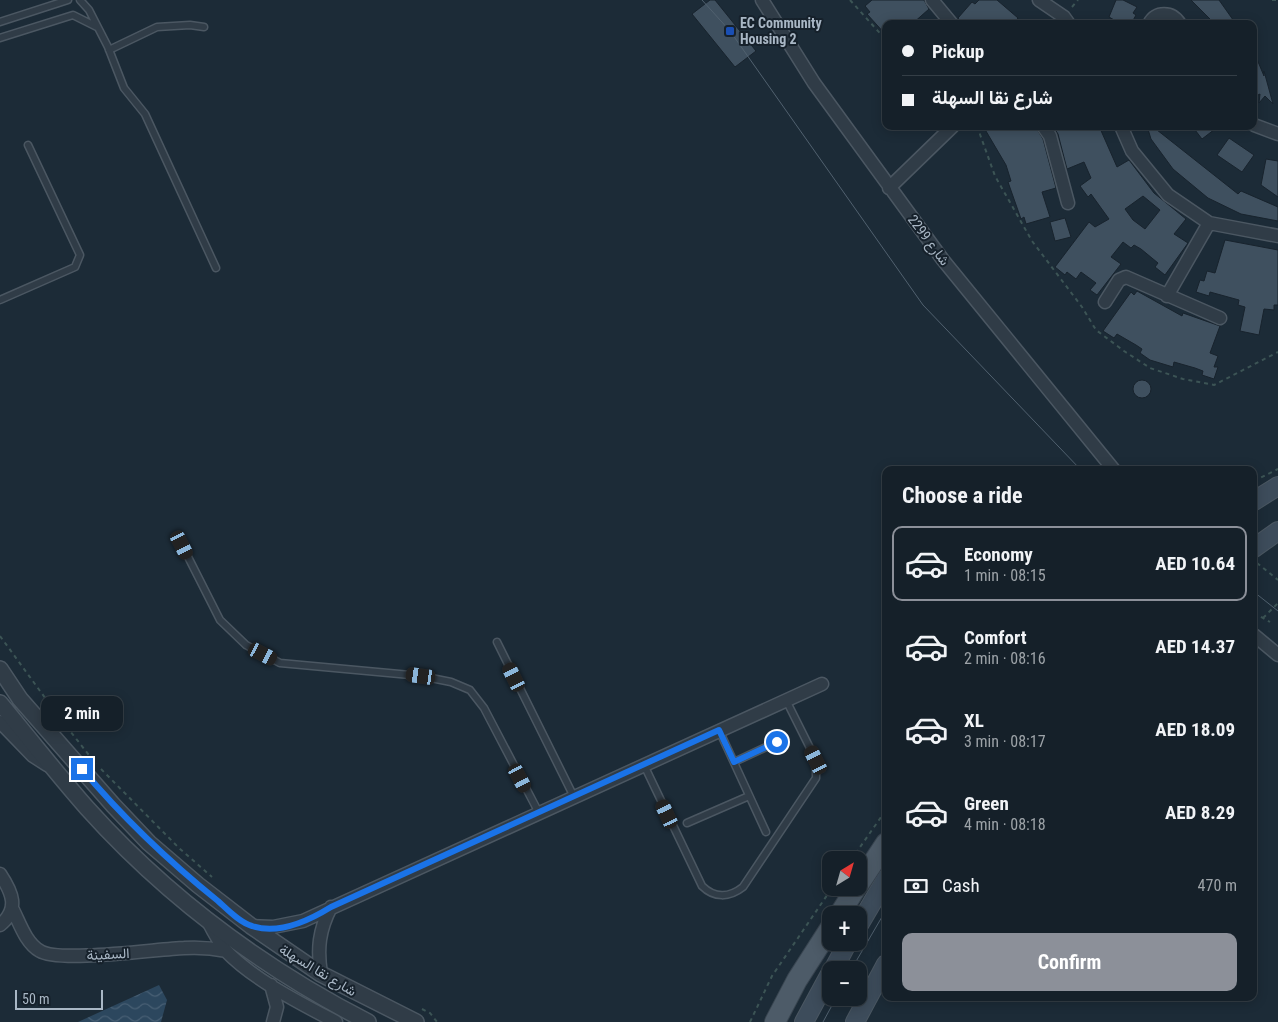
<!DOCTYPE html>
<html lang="en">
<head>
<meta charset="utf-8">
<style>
	body { margin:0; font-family:"Roboto Condensed",Vazirmatn,sans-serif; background:#1e2831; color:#f1f3f6; height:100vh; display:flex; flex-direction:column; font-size:19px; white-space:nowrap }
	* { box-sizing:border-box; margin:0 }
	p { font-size:16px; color:#9da3a8 }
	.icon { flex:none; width:28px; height:28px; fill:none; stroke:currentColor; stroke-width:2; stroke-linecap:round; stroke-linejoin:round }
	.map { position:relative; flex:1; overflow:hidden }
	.sheet { position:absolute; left:882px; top:466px; width:375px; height:535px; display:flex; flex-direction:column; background:#152029; border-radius:10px; box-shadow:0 2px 12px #0003,0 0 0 1px #343e46 }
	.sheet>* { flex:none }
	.top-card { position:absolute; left:882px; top:20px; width:375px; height:110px; border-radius:10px; box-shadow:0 2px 12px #0003,0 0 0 1px #343e46; display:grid; align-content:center; height:110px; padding:0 20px; background:#152029 }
	.needle { width:32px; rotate:37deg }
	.tools { position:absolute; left:822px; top:851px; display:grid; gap:10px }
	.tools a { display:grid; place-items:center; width:45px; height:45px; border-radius:10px; background:#152029; box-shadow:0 2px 12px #0003,0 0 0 1px #343e46; font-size:25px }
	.scale { position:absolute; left:15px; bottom:12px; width:88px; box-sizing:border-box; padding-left:5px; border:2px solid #a9b7c5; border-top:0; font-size:14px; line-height:18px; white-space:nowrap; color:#a9b7c5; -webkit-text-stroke:4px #16212b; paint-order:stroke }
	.end { position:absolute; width:22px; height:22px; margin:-11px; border:6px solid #1a73e8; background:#fff; box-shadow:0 0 0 2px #fff }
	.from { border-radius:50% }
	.bubble { position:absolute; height:35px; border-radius:10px; background:#152029; box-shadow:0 2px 12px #0003,0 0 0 1px #343e46; font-size:16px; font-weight:700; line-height:35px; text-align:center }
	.car { position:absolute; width:15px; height:30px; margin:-15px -8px; border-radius:6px; box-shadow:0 0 4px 1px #0007; background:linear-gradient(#222 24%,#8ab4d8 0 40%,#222 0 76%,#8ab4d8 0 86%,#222 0) }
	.top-card b { display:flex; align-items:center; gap:18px; height:48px; font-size:19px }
	.top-card b+b { border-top:1px solid #343e46 }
	.top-card i { width:12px; height:12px; background:#f1f3f6 }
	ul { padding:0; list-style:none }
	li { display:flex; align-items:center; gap:15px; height:75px; margin:0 10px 8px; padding:0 10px; border:2px solid transparent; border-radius:10px }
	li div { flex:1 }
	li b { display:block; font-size:19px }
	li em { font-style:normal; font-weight:700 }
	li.current { border-color:#8c9099 }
	li>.icon { width:45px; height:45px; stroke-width:1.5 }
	h2 { padding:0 20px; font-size:22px; line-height:60px }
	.pay { display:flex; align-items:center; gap:12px; height:55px; padding:0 20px; font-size:19px }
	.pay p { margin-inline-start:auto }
	.primary-button { display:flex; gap:10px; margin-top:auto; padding:10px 20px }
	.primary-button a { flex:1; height:58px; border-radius:10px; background:#8c9099; color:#fff; font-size:20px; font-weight:700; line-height:58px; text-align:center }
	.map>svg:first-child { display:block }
	.water { fill:url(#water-waves) }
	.building { fill:#3f505f; stroke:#18232d; fill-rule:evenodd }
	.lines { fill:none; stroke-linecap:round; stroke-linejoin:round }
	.service-casing { stroke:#4b5762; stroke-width:9 }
	.minor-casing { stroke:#4b5762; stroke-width:15 }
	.tertiary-casing { stroke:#4b5762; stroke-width:18 }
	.secondary-casing { stroke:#4b5762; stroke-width:20 }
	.primary-casing { stroke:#394550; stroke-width:22 }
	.path { stroke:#3c5455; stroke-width:2; stroke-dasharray:4 4; stroke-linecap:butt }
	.service { stroke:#303c47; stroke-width:6 }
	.minor { stroke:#303c47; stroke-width:12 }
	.tertiary { stroke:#303c47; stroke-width:15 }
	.secondary { stroke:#3d4c5b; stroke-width:18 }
	.primary { stroke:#4d5b68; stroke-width:20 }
	.tram { stroke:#51616f; stroke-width:1 }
	.route { stroke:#1a73e8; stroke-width:6 }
	.transit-dot { fill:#1a4fb4; stroke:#16212b; stroke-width:2 }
	.labels { text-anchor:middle; stroke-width:4; stroke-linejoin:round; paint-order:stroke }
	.poi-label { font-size:14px; font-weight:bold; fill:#a9b7c5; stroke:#16212b; text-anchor:start }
	.street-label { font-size:14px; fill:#a9b7c5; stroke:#16212b }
</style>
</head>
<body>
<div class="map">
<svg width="1278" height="1022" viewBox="0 0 1278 1022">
	<defs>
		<pattern id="water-waves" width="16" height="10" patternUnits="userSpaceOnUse" patternTransform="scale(1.25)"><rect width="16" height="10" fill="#2c475e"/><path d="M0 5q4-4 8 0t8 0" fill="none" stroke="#485f74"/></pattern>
	</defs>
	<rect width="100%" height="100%" fill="#1c2b37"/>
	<path class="water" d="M 159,985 L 167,1000 L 161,1022 L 78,1022 Z"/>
	<path class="building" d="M 710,0 L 715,0 L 756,51 L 735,67 L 692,14 Z
		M 872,0 L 924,0 L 929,9 L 912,24 L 886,24 L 886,35 L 867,14 L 870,12 L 865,6 Z
		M 979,0 L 997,0 L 1018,18 L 1013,24 L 962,24 L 958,18 L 972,2 L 975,4 Z
		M 1116,0 L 1123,0 L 1137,7 L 1133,13 L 1136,15 L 1131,24 L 1121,24 L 1109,17 Z
		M 1191,0 L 1219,0 L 1236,24 L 1215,24 Z
		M 1254,52 L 1264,76 L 1264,71 L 1273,104 L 1265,96 L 1259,103 L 1260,94 L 1258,95 L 1254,90 Z
		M 983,126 L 1035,126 L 1043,139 L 1056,188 L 1042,192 L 1050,217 L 1026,224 L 1024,217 L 1021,219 L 1008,182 L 1011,181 L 1006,165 Z
		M 1053,126 L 1099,126 L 1117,167 L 1129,160 L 1154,193 L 1186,219 L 1174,234 L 1188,243 L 1165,275 L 1155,267 L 1158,263 L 1141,249 L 1134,245 L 1131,248 L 1123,242 L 1111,257 L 1121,264 L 1097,295 L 1090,290 L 1096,283 L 1081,272 L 1076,279 L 1067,272 L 1065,275 L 1055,267 L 1089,222 L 1095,227 L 1109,219 L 1091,194 L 1088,197 L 1080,186 L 1091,178 L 1084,162 L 1067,169 L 1058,134 ZM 1143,196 L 1160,210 L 1145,229 L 1133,220 L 1125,209 Z
		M 1147,126 L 1152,126 L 1238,194 L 1241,191 L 1278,207 L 1278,221 L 1241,214 L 1208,198 L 1173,169 L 1151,139 Z
		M 1192,126 L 1219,126 L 1202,139 Z
		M 1229,138 L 1254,155 L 1242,172 L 1217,155 Z
		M 1266,159 L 1278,161 L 1278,197 L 1261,185 Z
		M 1065,218 L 1071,237 L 1055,241 L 1050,222 Z
		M 1225,240 L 1278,250 L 1278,305 L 1274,305 L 1274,310 L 1264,309 L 1259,335 L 1240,331 L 1245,307 L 1238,305 L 1239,300 L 1210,292 L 1209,296 L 1196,292 L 1200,280 L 1204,281 L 1207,271 L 1215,273 Z
		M 1137,291 L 1182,316 L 1183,313 L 1220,326 L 1210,353 L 1218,356 L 1214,367 L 1218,367 L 1214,379 L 1202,375 L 1203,371 L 1195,368 L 1174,362 L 1173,367 L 1150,360 L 1140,353 L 1142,349 L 1136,345 L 1117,334 L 1114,338 L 1103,331 L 1131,292 L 1134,295 Z
		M1133 389a9 9 0 1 1 18 0a9 9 0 1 1-18 0Z"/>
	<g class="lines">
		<g class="service-casing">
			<path id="service" d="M 80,0 L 89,10 L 108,47 L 124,88 L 145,114 L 216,268
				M 0,22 L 68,0
				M 0,38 L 73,15 L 97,27
				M 109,50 L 157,27 L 190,25 L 204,27
				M 0,300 L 75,267 L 80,255 L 28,145
				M 182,545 L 220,620 L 246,645 L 280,663 L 421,676 L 451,682 L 470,690 L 484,708 L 539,813
				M 497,642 L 574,797
				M 719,730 L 766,832
				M 734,762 L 777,742
				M 644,765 L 702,886 C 714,898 729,898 743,887 L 816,778 L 816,760 L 786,700
				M 687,823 L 749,796"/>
		</g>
		<g class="minor-casing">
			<path id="minor" d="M 762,0 L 814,83 L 943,260 L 1114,470
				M 932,0 L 952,24
				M 1039,0 L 1064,17 L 1069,24
				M 1149,24 C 1156,11 1172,11 1180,24
				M 1254,125 L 1278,134
				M 1043,126 L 1050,136 L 1068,203
				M 1121,126 L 1132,151 L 1168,195 L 1209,223 L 1278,236
				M 889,188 L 953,126
				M 1167,296 L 1209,223
				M 1105,302 L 1119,280 L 1126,277 L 1220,318
				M 1254,635 L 1278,655
				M 0,722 L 33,756 L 47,765
				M 0,874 C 12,892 20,909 0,925
				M 13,910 C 20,924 26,943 40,951 C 59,963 157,949 184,948 C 199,947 212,948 226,951
				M 208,921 C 213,931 219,942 226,951 C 254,980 300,1003 336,1022
				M 251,926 L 273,927 L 303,921 L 822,684
				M 321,974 C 317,949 319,930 331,907
				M 271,985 L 277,1007 L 273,1022"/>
		</g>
		<g class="tertiary-casing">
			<path id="tertiary" d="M 0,669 L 20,699 L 113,805 L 149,843 L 198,885 L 251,926 L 321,974 L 416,1022
				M 0,703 C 29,738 57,774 87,808 C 166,896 263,968 368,1022"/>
		</g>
		<g class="secondary-casing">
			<path id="secondary" d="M 1254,501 L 1278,486
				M 1254,548 L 1278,531
				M 859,925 L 886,879
				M 833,970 L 848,942
				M 804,1022 L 831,972
				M 855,1022 L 886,964"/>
		</g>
		<g class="primary-casing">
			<path id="primary" d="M 859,884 L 886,843
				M 839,915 L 856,888
				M 775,1022 L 797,980 L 831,927"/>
		</g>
		<path class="path" d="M 850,0 L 886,40
			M 1272,0 L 1278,0
			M 1072,7 L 1078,0
			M 977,126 L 995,176 L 1032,241 L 1082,307 L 1096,330 L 1124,351 L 1150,368 L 1183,379 L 1214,385 L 1278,352
			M 1254,481 L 1278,469
			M 1257,563 L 1278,580
			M 1254,613 L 1270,622
			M 1263,618 L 1278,603
			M 0,636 L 59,717 L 96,764
			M 101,769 L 179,848 L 212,877
			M 851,860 L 886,810
			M 422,1009 L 430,1013 L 437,1022
			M 750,1022 L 772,976 L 832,888"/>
		<use href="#service" class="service"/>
		<use href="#minor" class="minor"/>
		<use href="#tertiary" class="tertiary"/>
		<use href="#secondary" class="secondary"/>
		<use href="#primary" class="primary"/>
		<path class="tram" d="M 702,0 L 730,31 L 923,305 L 1081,470
			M 1254,592 L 1278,611
			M 851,970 L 886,910
			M 823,1022 L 836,998"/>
	</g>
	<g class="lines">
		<path class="route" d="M 82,769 C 124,819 167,860 218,901 C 227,909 240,923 252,926 C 278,935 310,920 331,907 L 719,730 L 734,762 L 777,742"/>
	</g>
	<rect class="transit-dot" x="725" y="26" width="10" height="10" rx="2.5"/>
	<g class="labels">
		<g class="poi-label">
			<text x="740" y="28">EC Community<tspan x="740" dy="16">Housing 2</tspan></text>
		</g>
		<g class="street-label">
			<text transform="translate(929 240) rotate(53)" y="5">شارع 2299</text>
			<text transform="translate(108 954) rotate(-3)" y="5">السفينة</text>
			<text transform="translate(318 970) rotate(31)" y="5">شارع نقا السهلة</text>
		</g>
	</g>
</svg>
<div class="tools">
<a><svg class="needle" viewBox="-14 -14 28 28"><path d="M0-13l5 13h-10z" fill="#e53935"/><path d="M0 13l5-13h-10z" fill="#9da3a8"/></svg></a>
<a>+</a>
<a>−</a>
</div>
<div class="scale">50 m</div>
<i class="end from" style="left:777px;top:742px"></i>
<i class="end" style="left:82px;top:769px"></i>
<div class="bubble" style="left:41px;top:696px;width:82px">2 min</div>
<i class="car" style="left:182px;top:545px;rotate:153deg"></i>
<i class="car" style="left:263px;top:654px;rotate:117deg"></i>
<i class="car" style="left:421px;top:676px;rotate:278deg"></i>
<i class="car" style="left:514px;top:677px;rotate:334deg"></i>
<i class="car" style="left:816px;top:760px;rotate:334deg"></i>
<i class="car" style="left:520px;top:778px;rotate:152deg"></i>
<i class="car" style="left:667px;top:814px;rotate:335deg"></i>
<div class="top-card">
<b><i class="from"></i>Pickup</b>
<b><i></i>شارع نقا السهلة</b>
</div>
<section class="sheet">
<h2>Choose a ride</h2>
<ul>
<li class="current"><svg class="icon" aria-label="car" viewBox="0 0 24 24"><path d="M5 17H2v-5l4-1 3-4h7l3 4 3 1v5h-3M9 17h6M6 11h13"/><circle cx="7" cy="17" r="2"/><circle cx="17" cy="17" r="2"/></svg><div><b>Economy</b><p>1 min · 08:15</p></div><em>AED 10.64</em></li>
<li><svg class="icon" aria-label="car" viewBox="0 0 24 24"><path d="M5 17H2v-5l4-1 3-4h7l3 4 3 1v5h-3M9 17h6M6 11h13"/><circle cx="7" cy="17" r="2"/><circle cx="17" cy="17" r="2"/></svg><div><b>Comfort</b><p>2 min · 08:16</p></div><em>AED 14.37</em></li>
<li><svg class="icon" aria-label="car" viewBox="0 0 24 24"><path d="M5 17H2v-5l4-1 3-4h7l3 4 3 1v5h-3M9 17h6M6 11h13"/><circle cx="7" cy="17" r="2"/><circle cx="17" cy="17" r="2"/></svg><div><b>XL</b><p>3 min · 08:17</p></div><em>AED 18.09</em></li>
<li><svg class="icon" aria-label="car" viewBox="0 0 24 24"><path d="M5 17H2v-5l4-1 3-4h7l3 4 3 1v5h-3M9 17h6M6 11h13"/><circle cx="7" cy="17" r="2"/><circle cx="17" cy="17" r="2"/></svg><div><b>Green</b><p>4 min · 08:18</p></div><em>AED 8.29</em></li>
</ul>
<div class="pay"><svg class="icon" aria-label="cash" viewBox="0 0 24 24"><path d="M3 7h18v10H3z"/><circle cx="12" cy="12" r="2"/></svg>Cash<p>470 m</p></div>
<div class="primary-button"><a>Confirm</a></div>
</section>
</div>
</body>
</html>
